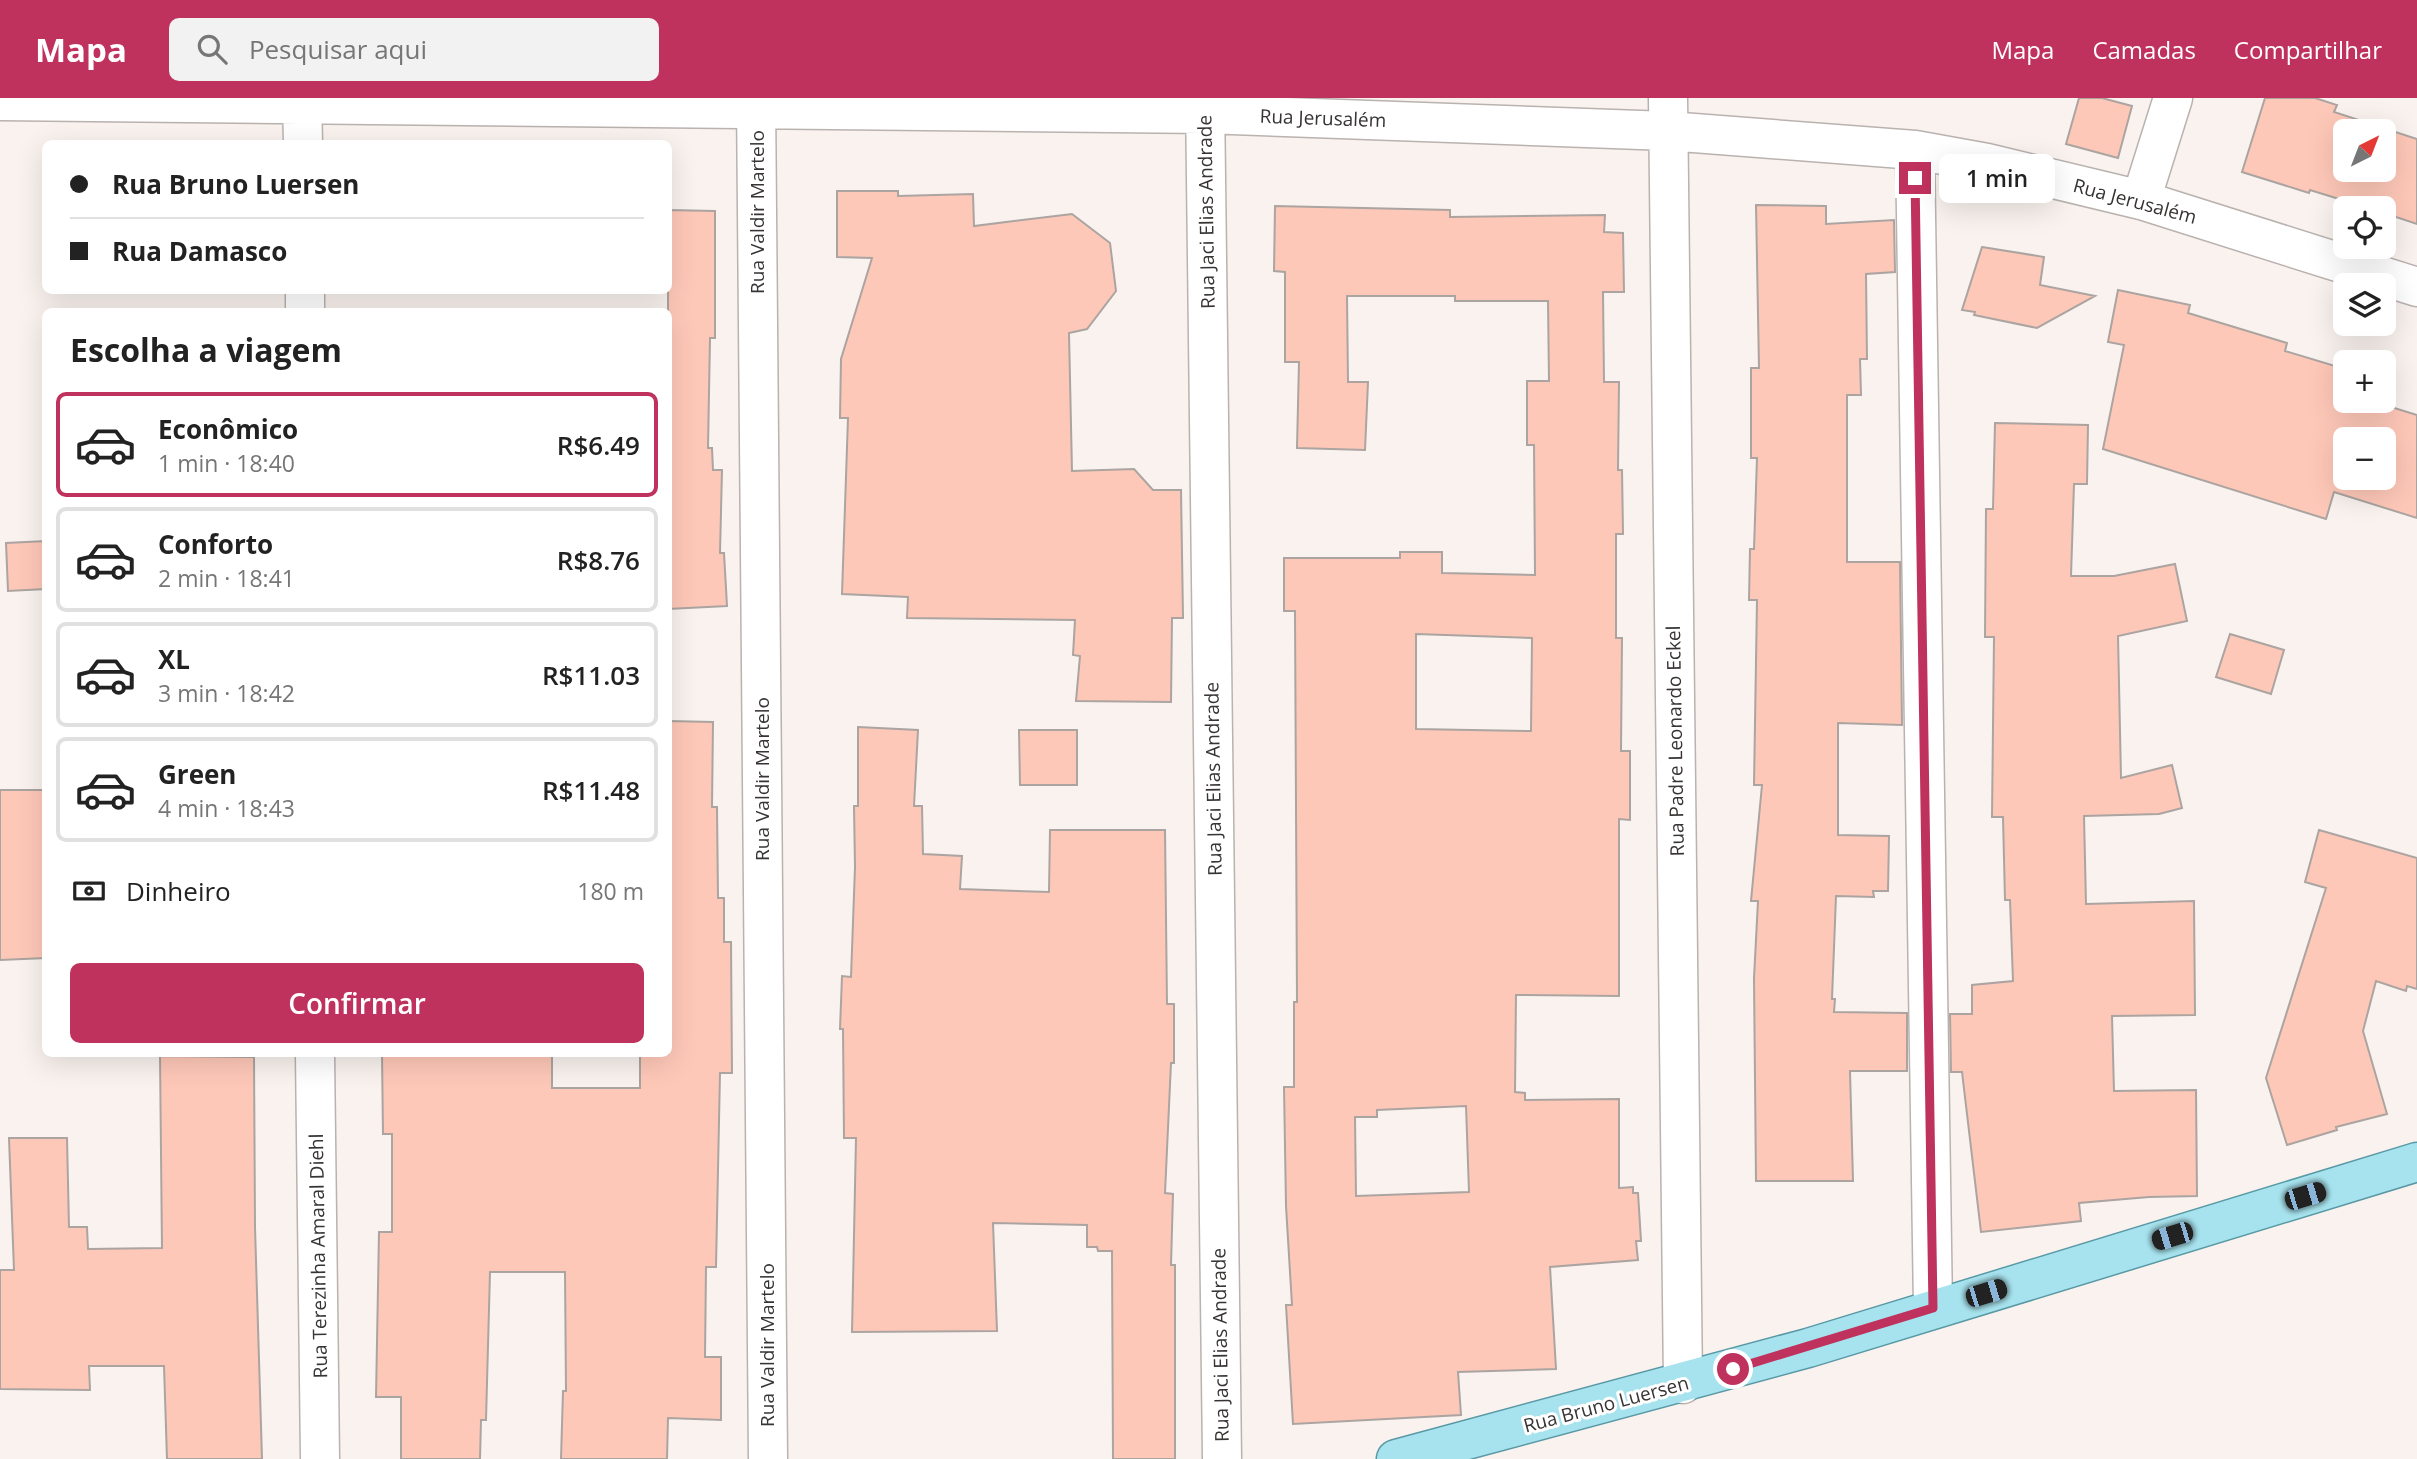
<!DOCTYPE html>
<html lang="pt">
<head>
<meta charset="utf-8">
<style>
	body { margin:0; font-family:"Open Sans",sans-serif; background:#f2f2f2; color:#222; height:100vh; display:flex; flex-direction:column; font-size:26px; white-space:nowrap }
	* { box-sizing:border-box; margin:0 }
	p { font-size:23px; color:#767676 }
	.icon { flex:none; width:38px; height:38px; fill:none; stroke:currentColor; stroke-width:2; stroke-linecap:round; stroke-linejoin:round }
	.map { position:relative; flex:1; overflow:hidden }
	.panel { position:absolute; left:42px; top:210px; width:630px; height:749px; display:flex; flex-direction:column; background:#fff; border-radius:10px; box-shadow:0 7px 28px #0002 }
	.panel>* { flex:none }
	.guide { position:absolute; left:42px; top:42px; width:630px; height:154px; border-radius:10px; box-shadow:0 7px 28px #0002; display:grid; align-content:center; height:154px; padding:0 28px; background:#fff }
	.needle { width:46px; rotate:42deg }
	.buttons { position:absolute; left:2333px; top:21px; display:grid; gap:14px }
	.buttons a { display:grid; place-items:center; width:63px; height:63px; border-radius:10px; background:#fff; box-shadow:0 7px 28px #0002; font-size:35px }
	.end { position:absolute; width:32px; height:32px; margin:-16px; border:9px solid #c0325e; background:#fff; box-shadow:0 0 0 4px #fff }
	.from { border-radius:50% }
	.bubble { position:absolute; height:49px; border-radius:10px; background:#fff; box-shadow:0 7px 28px #0002; font-size:23px; font-weight:600; line-height:49px; text-align:center }
	.car { position:absolute; width:21px; height:42px; margin:-21px -10px; border-radius:9px; box-shadow:0 0 5px 2px #0007; background:linear-gradient(#222 24%,#8ab4d8 0 40%,#222 0 76%,#8ab4d8 0 86%,#222 0) }
	.guide b { display:flex; align-items:center; gap:24px; height:66px; font-size:26px }
	.guide b+b { border-top:2px solid #e0e0e0 }
	.guide i { width:18px; height:18px; background:#222 }
	ul { padding:0; list-style:none }
	li { display:flex; align-items:center; gap:21px; height:105px; margin:0 14px 10px; padding:0 14px; border:4px solid #e0e0e0; border-radius:10px }
	li div { flex:1 }
	li b { display:block; font-size:26px }
	li em { font-style:normal; font-weight:600 }
	li.current { border-color:#c0325e }
	li>.icon { width:63px; height:63px; stroke-width:1.5 }
	h2 { padding:0 28px; font-size:32px; line-height:84px }
	.pay { display:flex; align-items:center; gap:18px; height:77px; padding:0 28px; font-size:26px }
	.pay p { margin-inline-start:auto }
	.button { display:flex; gap:14px; margin-top:auto; padding:14px 28px }
	.button a { flex:1; height:80px; border-radius:10px; background:#c0325e; color:#fff; font-size:28px; font-weight:600; line-height:80px; text-align:center }
	header { display:flex; align-items:center; gap:42px; box-sizing:border-box; height:98px; padding:0 35px; background:#c0325e; color:#fff }
	header strong { font-size:33px }
	nav { display:flex; gap:38px; margin-inline-start:auto; font-size:24px }
	.search { width:490px; height:63px; background:#f2f2f2; display:flex; align-items:center; gap:18px; box-sizing:border-box; padding:0 24px; border-radius:10px; color:#767676; font-size:26px }
	.map>svg:first-child { display:block }
	.building { fill:#fec8b8; stroke:#aba4a1; stroke-width:2; fill-rule:evenodd }
	.lines { fill:none; stroke-linecap:round; stroke-linejoin:round }
	.minor-casing { stroke:#b9b2af; stroke-width:41 }
	.major-casing { stroke:#5999a5; stroke-width:41 }
	.minor { stroke:#fff; stroke-width:38 }
	.major { stroke:#a7e3ee; stroke-width:38 }
	.route { stroke:#c0325e; stroke-width:9 }
	.labels { text-anchor:middle; stroke-width:6; stroke-linejoin:round; paint-order:stroke }
	.street-label { font-size:19px; fill:#373433; stroke:#fff }
</style>
</head>
<body>
<header>
<strong>Mapa</strong>
<div class="search"><svg class="icon" aria-label="search" viewBox="0 0 24 24"><circle cx="10" cy="10" r="6"/><path d="M15 15l6 6"/></svg>Pesquisar aqui</div>
<nav><a>Mapa</a><a>Camadas</a><a>Compartilhar</a></nav>
</header>
<div class="map">
<svg width="2417" height="1361" viewBox="0 0 2417 1361">
	<rect width="100%" height="100%" fill="#f9f2ee"/>
	<path class="building" d="M 2079,0 L 2102,0 L 2132,8 L 2118,60 L 2066,46 Z
		M 2265,0 L 2315,0 L 2337,7 L 2334,14 L 2417,41 L 2417,126 L 2384,115 L 2384,110 L 2368,110 L 2310,92 L 2309,95 L 2242,74 ZM 2345,33 L 2384,33 L 2384,72 L 2345,72 Z
		M 837,93 L 898,93 L 898,98 L 973,96 L 974,128 L 1072,116 L 1110,145 L 1116,193 L 1087,231 L 1069,235 L 1072,373 L 1134,371 L 1153,392 L 1181,392 L 1183,520 L 1172,520 L 1171,604 L 1076,603 L 1080,558 L 1073,557 L 1075,522 L 907,520 L 908,499 L 842,496 L 848,320 L 840,320 L 841,261 L 872,160 L 837,159 Z
		M 1756,107 L 1826,108 L 1826,126 L 1894,122 L 1895,174 L 1866,176 L 1867,261 L 1860,261 L 1861,297 L 1847,297 L 1847,464 L 1900,464 L 1902,627 L 1838,625 L 1838,737 L 1889,738 L 1888,793 L 1873,793 L 1874,799 L 1836,798 L 1832,901 L 1835,901 L 1834,914 L 1907,915 L 1907,973 L 1850,973 L 1853,1083 L 1756,1083 L 1754,880 L 1758,803 L 1751,803 L 1762,687 L 1754,687 L 1757,502 L 1749,502 L 1750,451 L 1754,451 L 1757,360 L 1751,360 L 1751,270 L 1759,270 Z
		M 1275,108 L 1450,112 L 1450,119 L 1605,117 L 1604,134 L 1623,135 L 1624,194 L 1603,194 L 1604,284 L 1619,284 L 1618,372 L 1622,372 L 1623,436 L 1616,436 L 1616,540 L 1622,540 L 1621,653 L 1630,653 L 1630,722 L 1619,721 L 1619,898 L 1516,897 L 1515,994 L 1525,995 L 1525,1002 L 1619,1001 L 1619,1090 L 1633,1089 L 1633,1095 L 1638,1095 L 1641,1143 L 1636,1143 L 1638,1162 L 1550,1169 L 1556,1271 L 1458,1274 L 1461,1317 L 1293,1326 L 1286,1207 L 1292,1207 L 1286,1108 L 1284,989 L 1294,989 L 1294,904 L 1297,904 L 1295,513 L 1284,513 L 1284,460 L 1400,460 L 1400,454 L 1442,454 L 1442,475 L 1535,477 L 1534,347 L 1527,347 L 1527,283 L 1549,283 L 1548,203 L 1455,203 L 1455,198 L 1347,198 L 1348,284 L 1368,284 L 1365,352 L 1297,350 L 1299,264 L 1285,264 L 1285,174 L 1274,173 ZM 1416,536 L 1532,540 L 1531,633 L 1416,631 ZM 1466,1008 L 1469,1094 L 1356,1098 L 1355,1019 L 1377,1019 L 1377,1012 Z
		M 668,112 L 715,113 L 715,240 L 710,240 L 708,350 L 712,350 L 713,372 L 722,372 L 720,455 L 724,455 L 727,508 L 668,511 Z
		M 1982,149 L 2044,159 L 2040,187 L 2095,198 L 2037,230 L 1974,217 L 1975,214 L 1962,212 Z
		M 2118,192 L 2190,207 L 2188,215 L 2287,245 L 2285,253 L 2345,271 L 2345,303 L 2372,303 L 2417,317 L 2417,420 L 2334,394 L 2326,421 L 2103,351 L 2124,247 L 2108,244 ZM 2345,341 L 2384,341 L 2384,380 L 2345,380 Z
		M 1995,325 L 2088,327 L 2087,386 L 2074,386 L 2071,478 L 2114,478 L 2175,466 L 2187,523 L 2118,538 L 2121,680 L 2172,667 L 2182,710 L 2159,716 L 2084,718 L 2086,806 L 2194,803 L 2195,917 L 2112,918 L 2114,993 L 2196,992 L 2197,1098 L 2149,1099 L 2079,1105 L 2081,1123 L 1981,1134 L 1962,974 L 1951,974 L 1950,916 L 1972,916 L 1972,887 L 2013,883 L 2010,802 L 2005,802 L 2003,719 L 1992,719 L 1994,539 L 1985,539 L 1986,411 L 1993,411 Z
		M 46,443 L 46,491 L 8,493 L 6,445 Z
		M 2230,536 L 2284,552 L 2271,596 L 2216,579 Z
		M 668,623 L 713,624 L 712,709 L 717,709 L 718,800 L 724,800 L 724,844 L 731,844 L 732,975 L 720,975 L 716,1169 L 706,1169 L 705,1259 L 721,1259 L 721,1322 L 668,1320 L 667,1361 L 561,1361 L 563,1293 L 566,1293 L 565,1174 L 490,1174 L 486,1322 L 481,1322 L 480,1361 L 401,1361 L 401,1299 L 376,1299 L 379,1134 L 392,1134 L 392,1036 L 383,1036 L 382,956 L 552,956 L 552,990 L 640,990 L 640,956 L 668,956 Z
		M 858,629 L 918,632 L 914,708 L 922,708 L 923,756 L 962,758 L 960,791 L 1049,794 L 1050,732 L 1165,732 L 1167,906 L 1174,906 L 1174,965 L 1171,965 L 1165,1095 L 1173,1096 L 1171,1167 L 1175,1167 L 1175,1361 L 1113,1361 L 1112,1153 L 1098,1153 L 1097,1149 L 1087,1149 L 1087,1127 L 993,1125 L 997,1233 L 852,1234 L 856,1040 L 844,1040 L 843,931 L 840,931 L 842,878 L 851,879 L 855,769 L 854,708 L 858,708 Z
		M 1019,632 L 1077,632 L 1077,687 L 1020,687 Z
		M 0,692 L 46,692 L 46,860 L 0,862 Z
		M 2319,732 L 2417,760 L 2417,891 L 2407,888 L 2406,893 L 2376,883 L 2363,933 L 2387,1016 L 2336,1029 L 2337,1032 L 2287,1047 L 2266,980 L 2326,790 L 2305,784 Z
		M 160,958 L 254,959 L 255,1129 L 262,1361 L 167,1361 L 164,1268 L 89,1268 L 90,1292 L 0,1291 L 0,1172 L 14,1172 L 9,1040 L 67,1040 L 69,1129 L 87,1129 L 88,1151 L 162,1150 Z"/>
	<g class="lines">
		<g class="minor-casing">
			<path id="minor" d="M 302,0 L 303,46
				M 756,0 L 768,1361
				M 1205,0 L 1222,1361
				M 1668,0 L 1683,1286
				M 0,3 L 1205,16 L 1668,33 L 1915,52 L 1987,65 L 2141,102 L 2417,189
				M 1915,52 L 1933,1210
				M 2141,102 L 2173,0
				M 305,192 L 305,214
				M 315,956 L 320,1361"/>
		</g>
		<g class="major-casing">
			<path id="major" d="M 1396,1361 L 1808,1250 L 2417,1064"/>
		</g>
		<use href="#minor" class="minor"/>
		<use href="#major" class="major"/>
	</g>
	<g class="lines">
		<path class="route" d="M 1733,1271 L 1933,1210 L 1915,80"/>
	</g>
	<g class="labels">
		<g class="street-label">
			<text transform="translate(1323 20) rotate(2)" y="7">Rua Jerusalém</text>
			<text transform="translate(2135 103) rotate(15)" y="7">Rua Jerusalém</text>
			<text transform="translate(757 114) rotate(-90)" y="7">Rua Valdir Martelo</text>
			<text transform="translate(1206 114) rotate(-91)" y="7">Rua Jaci Elias Andrade</text>
			<text transform="translate(1675 643) rotate(-91)" y="7">Rua Padre Leonardo Eckel</text>
			<text transform="translate(762 681) rotate(-90)" y="7">Rua Valdir Martelo</text>
			<text transform="translate(1213 681) rotate(-91)" y="7">Rua Jaci Elias Andrade</text>
			<text transform="translate(318 1158) rotate(-91)" y="7">Rua Terezinha Amaral Diehl</text>
			<text transform="translate(767 1247) rotate(-90)" y="7">Rua Valdir Martelo</text>
			<text transform="translate(1220 1247) rotate(-91)" y="7">Rua Jaci Elias Andrade</text>
			<text transform="translate(1606 1306) rotate(-15)" y="7">Rua Bruno Luersen</text>
		</g>
	</g>
</svg>
<div class="buttons">
<a><svg class="needle" viewBox="-14 -14 28 28"><path d="M0-13l5 13h-10z" fill="#e53935"/><path d="M0 13l5-13h-10z" fill="#767676"/></svg></a>
<a><svg class="icon" aria-label="locate" viewBox="0 0 24 24"><circle cx="12" cy="12" r="6"/><path d="M12 2v4M12 18v4M2 12h4M18 12h4"/></svg></a>
<a><svg class="icon" aria-label="layers" viewBox="0 0 24 24"><path d="M12 4l9 5-9 5-9-5zM3 14l9 5 9-5"/></svg></a>
<a>+</a>
<a>−</a>
</div>
<i class="end from" style="left:1733px;top:1271px"></i>
<i class="end" style="left:1915px;top:80px"></i>
<div class="bubble" style="left:1939px;top:56px;width:116px">1 min</div>
<i class="car" style="left:2305px;top:1098px;rotate:73deg"></i>
<i class="car" style="left:2172px;top:1138px;rotate:253deg"></i>
<i class="car" style="left:1986px;top:1195px;rotate:73deg"></i>
<div class="guide">
<b><i class="from"></i>Rua Bruno Luersen</b>
<b><i></i>Rua Damasco</b>
</div>
<section class="panel">
<h2>Escolha a viagem</h2>
<ul>
<li class="current"><svg class="icon" aria-label="car" viewBox="0 0 24 24"><path d="M5 17H2v-5l4-1 3-4h7l3 4 3 1v5h-3M9 17h6M6 11h13"/><circle cx="7" cy="17" r="2"/><circle cx="17" cy="17" r="2"/></svg><div><b>Econômico</b><p>1 min · 18:40</p></div><em>R$6.49</em></li>
<li><svg class="icon" aria-label="car" viewBox="0 0 24 24"><path d="M5 17H2v-5l4-1 3-4h7l3 4 3 1v5h-3M9 17h6M6 11h13"/><circle cx="7" cy="17" r="2"/><circle cx="17" cy="17" r="2"/></svg><div><b>Conforto</b><p>2 min · 18:41</p></div><em>R$8.76</em></li>
<li><svg class="icon" aria-label="car" viewBox="0 0 24 24"><path d="M5 17H2v-5l4-1 3-4h7l3 4 3 1v5h-3M9 17h6M6 11h13"/><circle cx="7" cy="17" r="2"/><circle cx="17" cy="17" r="2"/></svg><div><b>XL</b><p>3 min · 18:42</p></div><em>R$11.03</em></li>
<li><svg class="icon" aria-label="car" viewBox="0 0 24 24"><path d="M5 17H2v-5l4-1 3-4h7l3 4 3 1v5h-3M9 17h6M6 11h13"/><circle cx="7" cy="17" r="2"/><circle cx="17" cy="17" r="2"/></svg><div><b>Green</b><p>4 min · 18:43</p></div><em>R$11.48</em></li>
</ul>
<div class="pay"><svg class="icon" aria-label="cash" viewBox="0 0 24 24"><path d="M3 7h18v10H3z"/><circle cx="12" cy="12" r="2"/></svg>Dinheiro<p>180 m</p></div>
<div class="button"><a>Confirmar</a></div>
</section>
</div>
</body>
</html>
